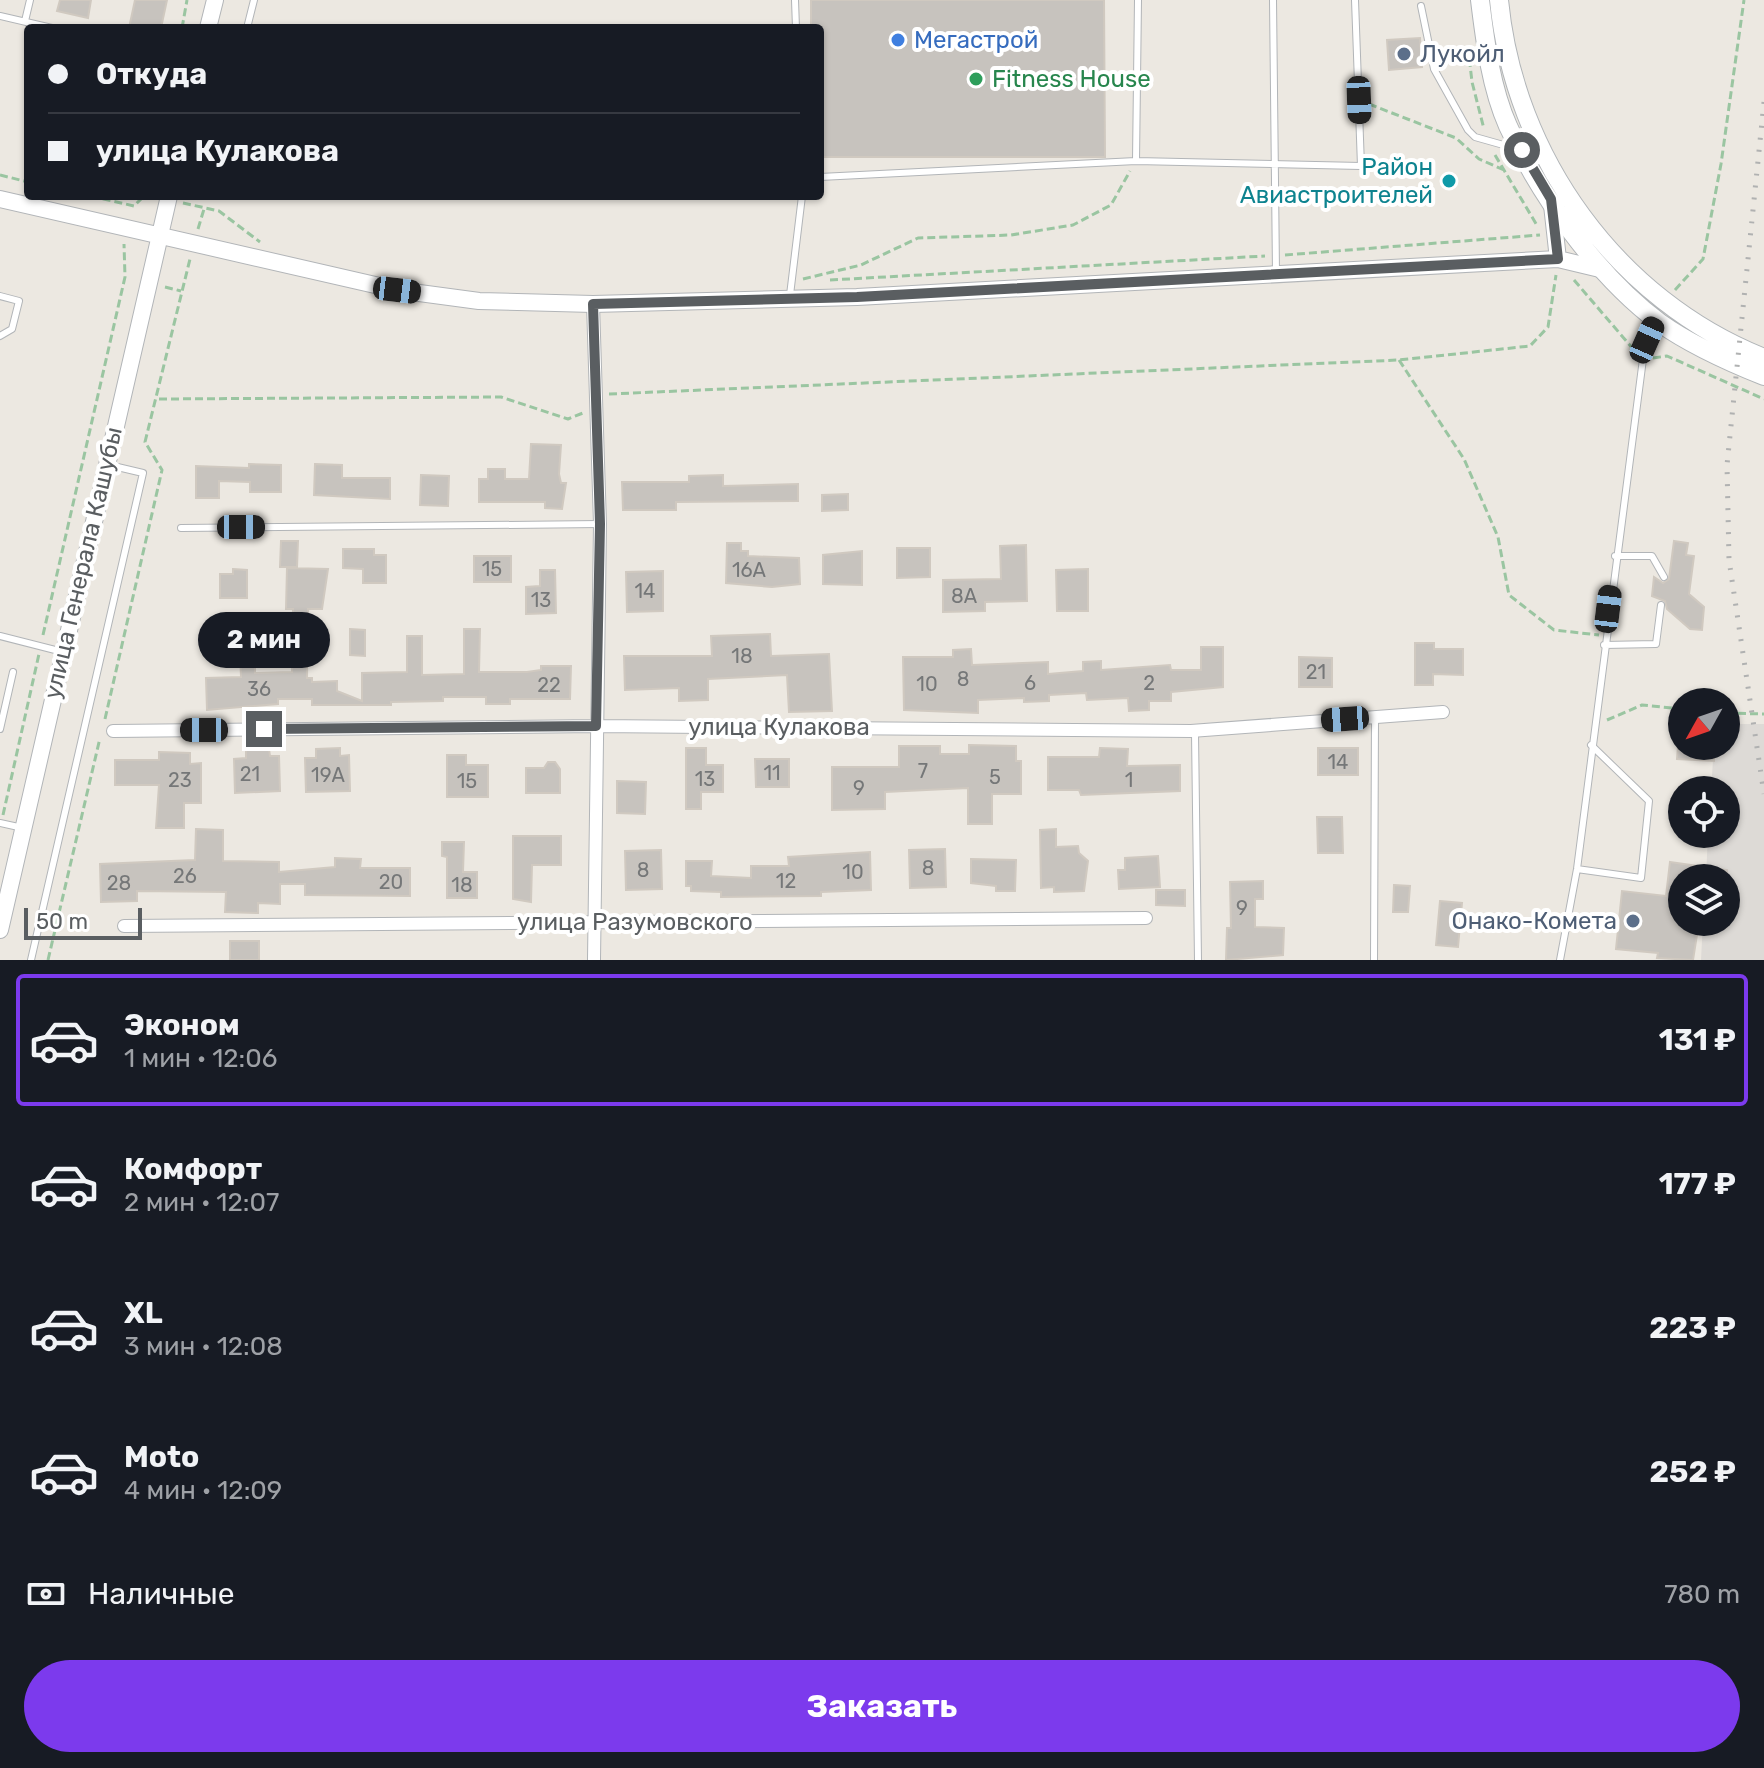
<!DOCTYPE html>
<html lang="ru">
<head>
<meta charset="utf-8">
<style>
	body { margin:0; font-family:Rubik,sans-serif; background:#20242c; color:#f1f3f6; height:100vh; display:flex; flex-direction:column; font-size:30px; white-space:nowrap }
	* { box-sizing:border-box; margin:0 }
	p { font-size:26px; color:#9ea1a6 }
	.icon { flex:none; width:44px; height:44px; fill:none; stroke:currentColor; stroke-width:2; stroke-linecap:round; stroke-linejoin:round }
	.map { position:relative; height:960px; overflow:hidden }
	.panel { display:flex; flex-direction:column; background:#171b24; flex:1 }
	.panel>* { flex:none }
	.guide { position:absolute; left:24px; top:24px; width:800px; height:176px; border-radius:8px; box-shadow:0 2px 6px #0004; display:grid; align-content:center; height:176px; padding:0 24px; background:#171b24 }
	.needle { width:52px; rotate:230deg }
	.fabs { position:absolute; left:1668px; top:688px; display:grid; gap:16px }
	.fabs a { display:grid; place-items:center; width:72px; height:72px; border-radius:50%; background:#171b24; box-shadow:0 2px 6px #0004; font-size:40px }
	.scale { position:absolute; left:24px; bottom:20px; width:118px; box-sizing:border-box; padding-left:8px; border:4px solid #5a5e61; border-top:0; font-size:22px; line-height:28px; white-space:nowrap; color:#5a5e61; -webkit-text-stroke:6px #fff; paint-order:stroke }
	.end { position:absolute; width:36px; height:36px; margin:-18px; border:10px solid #5a5e61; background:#fff; box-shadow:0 0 0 4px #fff }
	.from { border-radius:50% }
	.bubble { position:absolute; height:56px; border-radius:28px; background:#171b24; box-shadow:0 2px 6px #0004; font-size:26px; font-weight:700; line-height:56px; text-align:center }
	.car { position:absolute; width:24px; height:48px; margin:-24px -12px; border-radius:10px; box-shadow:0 0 6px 2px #0007; background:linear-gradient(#222 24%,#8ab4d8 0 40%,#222 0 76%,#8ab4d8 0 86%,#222 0) }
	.guide b { display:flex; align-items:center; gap:28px; height:76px; font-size:30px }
	.guide b+b { border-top:2px solid #363941 }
	.guide i { width:20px; height:20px; background:#f1f3f6 }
	ul { padding:14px 0 0; list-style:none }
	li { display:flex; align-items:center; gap:24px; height:132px; margin:0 16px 12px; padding:0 8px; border:4px solid transparent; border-radius:8px }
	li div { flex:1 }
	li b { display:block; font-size:30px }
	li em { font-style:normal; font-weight:700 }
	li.on { border-color:#7c3aed }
	li>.icon { width:72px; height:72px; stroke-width:1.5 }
	.pay { display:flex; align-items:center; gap:20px; height:88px; padding:0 24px; font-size:30px }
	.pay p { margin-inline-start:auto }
	.cta { display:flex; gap:16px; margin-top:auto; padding:16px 24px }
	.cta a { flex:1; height:92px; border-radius:48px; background:#7c3aed; color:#fff; font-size:32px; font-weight:700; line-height:92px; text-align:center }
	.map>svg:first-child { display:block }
	.industrial { fill:#dddad6 }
	.building { fill:#c7c3be; stroke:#d0c9c0; stroke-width:2 }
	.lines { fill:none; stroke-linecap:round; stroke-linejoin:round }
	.service-casing { stroke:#b2b5b8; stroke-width:8 }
	.minor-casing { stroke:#b2b5b8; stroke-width:14 }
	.tertiary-casing { stroke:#b2b5b8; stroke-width:18 }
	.secondary-casing { stroke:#b1b5b8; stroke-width:20 }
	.path { stroke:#9ac5a1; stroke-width:3; stroke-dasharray:8 4; stroke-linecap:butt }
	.service { stroke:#fff; stroke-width:6 }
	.minor { stroke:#fff; stroke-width:12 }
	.tertiary { stroke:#fff; stroke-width:16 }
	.secondary { stroke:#fff; stroke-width:18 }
	.rail { stroke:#b0b1b1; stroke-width:5; stroke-dasharray:2 10; stroke-linecap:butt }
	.route { stroke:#5a5e61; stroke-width:10 }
	.shop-dot { fill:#3f7fe0; stroke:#fff; stroke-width:3 }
	.service-dot { fill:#5c6f8a; stroke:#fff; stroke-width:3 }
	.leisure-dot { fill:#2e9e5b; stroke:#fff; stroke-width:3 }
	.culture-dot { fill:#0f9aa8; stroke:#fff; stroke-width:3 }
	.labels { text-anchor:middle; stroke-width:8; stroke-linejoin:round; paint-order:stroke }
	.number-label { font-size:20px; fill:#757778 }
	.shop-label { font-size:24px; fill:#366cbe; stroke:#fff; text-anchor:start }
	.service-label { font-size:24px; fill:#4e5e75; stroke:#fff; text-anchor:start }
	.leisure-label { font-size:24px; fill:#27864d; stroke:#fff; text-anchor:start }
	.culture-label { font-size:24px; fill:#0d838f; stroke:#fff; text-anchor:end }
	.street-label { font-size:24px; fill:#5a5e61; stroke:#fff }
</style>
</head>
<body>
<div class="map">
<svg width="1764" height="960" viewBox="0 0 1764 960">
	<rect width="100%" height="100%" fill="#ece8e1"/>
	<path class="industrial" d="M 1726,724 L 1764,724 L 1764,960 L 1701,960 L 1703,922 L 1726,922 L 1726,878 L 1706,878 L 1708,834 L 1726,834 L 1726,790 L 1711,790 L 1714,746 L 1726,746 Z"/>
	<path class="building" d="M 60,0 L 91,0 L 88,18 L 57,11 Z
		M 135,0 L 167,0 L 161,28 L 129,28 Z
		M 811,0 L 1104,0 L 1105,157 L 820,157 L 820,28 L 811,28 Z
		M 1420,38 L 1422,67 L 1389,70 L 1387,40 Z
		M 531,444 L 561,445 L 559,474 L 561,483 L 566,483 L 562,509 L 545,508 L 545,502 L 479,502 L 479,479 L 488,479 L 488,469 L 505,469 L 505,479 L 529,479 Z
		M 249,464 L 281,465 L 281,492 L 250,492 L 250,482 L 219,481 L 219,498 L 196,498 L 196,466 L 249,468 Z
		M 315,464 L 342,465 L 342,478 L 390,478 L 390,499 L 314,495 Z
		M 421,475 L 449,476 L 448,506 L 420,505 Z
		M 723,475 L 723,486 L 798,484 L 798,501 L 676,502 L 676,510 L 623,510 L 622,482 L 689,482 L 689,476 Z
		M 848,494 L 848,510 L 822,511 L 822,495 Z
		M 281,541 L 298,541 L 297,567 L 280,567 Z
		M 1674,541 L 1688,543 L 1686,555 L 1694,556 L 1689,594 L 1704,607 L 1702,630 L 1690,629 L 1667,609 L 1665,601 L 1652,596 L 1654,577 L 1663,583 L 1669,579 Z
		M 727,543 L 741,543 L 741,551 L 748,551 L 748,556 L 799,558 L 800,584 L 772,587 L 726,583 Z
		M 1026,545 L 1027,601 L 985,602 L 985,611 L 943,612 L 943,580 L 1001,579 L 1000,546 Z
		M 897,548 L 930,548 L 930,577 L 897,578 Z
		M 343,549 L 374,549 L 374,555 L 386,555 L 386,583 L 363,583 L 363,569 L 343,568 Z
		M 862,551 L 862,585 L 823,584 L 823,555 Z
		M 474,556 L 511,556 L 511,582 L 474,582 Z
		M 287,568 L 328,569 L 322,609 L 308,609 L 307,678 L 312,678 L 312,682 L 337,681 L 337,691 L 362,701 L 362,673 L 407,672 L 407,636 L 422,636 L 422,675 L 464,674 L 464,629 L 480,629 L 479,672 L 527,672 L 541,670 L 541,666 L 571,666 L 570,699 L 510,699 L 510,704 L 486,704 L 486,697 L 443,697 L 443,701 L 391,702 L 391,705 L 312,705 L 312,699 L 278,699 L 278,704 L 207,710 L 206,678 L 241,677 L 240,652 L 207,652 L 207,637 L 255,637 L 255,673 L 292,672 L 293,609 L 286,609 Z
		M 233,569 L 247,570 L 247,598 L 220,598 L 220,574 L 233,574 Z
		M 1088,569 L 1088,611 L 1057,611 L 1056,570 Z
		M 540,570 L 555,570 L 556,613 L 526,614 L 526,587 L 540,586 Z
		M 663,571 L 663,611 L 627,612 L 626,572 Z
		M 350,629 L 365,630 L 365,656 L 350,655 Z
		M 770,634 L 771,656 L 829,654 L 832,711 L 789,712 L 787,675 L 708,679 L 708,700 L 679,701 L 679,688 L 625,690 L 624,656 L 712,656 L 711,636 Z
		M 1415,643 L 1434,643 L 1434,649 L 1463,649 L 1463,675 L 1433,674 L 1433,685 L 1415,685 Z
		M 1201,647 L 1223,647 L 1223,687 L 1171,692 L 1171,701 L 1149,701 L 1149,710 L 1129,711 L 1128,698 L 1087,700 L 1086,693 L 1049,695 L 1049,701 L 1024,702 L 1024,698 L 978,700 L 978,713 L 904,710 L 903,657 L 953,657 L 953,650 L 971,649 L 972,665 L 1048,662 L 1048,674 L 1083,671 L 1083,662 L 1101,661 L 1101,670 L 1170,665 L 1171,670 L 1201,670 Z
		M 1299,657 L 1332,658 L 1332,687 L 1299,687 Z
		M 969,745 L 1016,746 L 1016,761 L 1021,761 L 1021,794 L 992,794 L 992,824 L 968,824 L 968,788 L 885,792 L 885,809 L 832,810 L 832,767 L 899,767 L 899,746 L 940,746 L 940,754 L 969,754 Z
		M 1678,746 L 1714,746 L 1714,761 L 1677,759 Z
		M 340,748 L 340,756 L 349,755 L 350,791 L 306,792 L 305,758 L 316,758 L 316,749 Z
		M 686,748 L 706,748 L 706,765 L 723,765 L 723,792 L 701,792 L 701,809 L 686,809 Z
		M 1100,748 L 1128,749 L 1127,766 L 1180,765 L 1180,791 L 1081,795 L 1079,790 L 1048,790 L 1048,757 L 1099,757 Z
		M 1318,748 L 1358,748 L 1358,775 L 1318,775 Z
		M 246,749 L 269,749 L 270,756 L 279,756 L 280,791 L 235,793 L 234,759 L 246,758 Z
		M 159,752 L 190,753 L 190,764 L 201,763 L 201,803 L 184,803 L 184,828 L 156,828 L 159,785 L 115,785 L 115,760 L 159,760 Z
		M 447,755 L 466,755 L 466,765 L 488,765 L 488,797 L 447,797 Z
		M 755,759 L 789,759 L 789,787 L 756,787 Z
		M 548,762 L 555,762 L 560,769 L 560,793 L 526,793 L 526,768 L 544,768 Z
		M 617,781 L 646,782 L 645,814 L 617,813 Z
		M 1317,817 L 1342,817 L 1343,853 L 1318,853 Z
		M 196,829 L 223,830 L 223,861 L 279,862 L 279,872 L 335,867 L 335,858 L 361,859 L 360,868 L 410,868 L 410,896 L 305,895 L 305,884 L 280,884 L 280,904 L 258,903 L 258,913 L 225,912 L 226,892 L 137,891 L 137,901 L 101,902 L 100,864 L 195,860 Z
		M 1056,829 L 1056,847 L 1078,846 L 1079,853 L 1088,861 L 1084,891 L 1054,892 L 1054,887 L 1041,888 L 1040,830 Z
		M 513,836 L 561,836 L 561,865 L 532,865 L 531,902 L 513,899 Z
		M 442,842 L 464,842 L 463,872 L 477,872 L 477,898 L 447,898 L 447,857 L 442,856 Z
		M 945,849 L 946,887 L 910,888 L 909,850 Z
		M 661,850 L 662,889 L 626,890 L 625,851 Z
		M 870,852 L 871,890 L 821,892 L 821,896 L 721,897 L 721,892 L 691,891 L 691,886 L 686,886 L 686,861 L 712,861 L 711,876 L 751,878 L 751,866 L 789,866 L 788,857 Z
		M 1158,856 L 1160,887 L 1119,889 L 1118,870 L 1125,870 L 1125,858 Z
		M 971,859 L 1016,860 L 1015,891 L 996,891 L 996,886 L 971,883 Z
		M 1670,862 L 1727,870 L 1727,878 L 1682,878 L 1682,922 L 1699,922 L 1693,960 L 1657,958 L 1658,953 L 1616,949 L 1622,891 L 1666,896 Z
		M 1263,881 L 1263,899 L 1255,899 L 1255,927 L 1284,928 L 1283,955 L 1226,960 L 1227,928 L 1231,928 L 1230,882 Z
		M 1394,885 L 1410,886 L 1408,912 L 1393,912 Z
		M 1156,890 L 1185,890 L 1185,906 L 1156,905 Z
		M 1440,901 L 1462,903 L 1458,947 L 1436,945 Z
		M 230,941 L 259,941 L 259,960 L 230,960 Z"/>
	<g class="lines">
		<g class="service-casing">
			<path id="service" d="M 795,0 L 796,28
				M 1273,0 L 1276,273
				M 1421,6 L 1434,69 L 1468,130 L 1475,137 L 1514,148
				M 0,16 L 52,28
				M 25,21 L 30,0
				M 247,28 L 254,0
				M 1136,161 L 1138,0
				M 820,177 L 1136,161 L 1361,166 L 1355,0
				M 790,295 L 802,196
				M 0,296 L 19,301 L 12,329 L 0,336
				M 181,528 L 600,524
				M 1615,556 L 1652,556 L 1664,577
				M 0,636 L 63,652
				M 1604,645 L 1656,644 L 1661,605
				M 0,729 L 13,672
				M 1195,733 L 1198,960
				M 0,823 L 23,828
				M 1577,869 L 1641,878 L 1649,801 L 1591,745
				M 31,960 L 143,473 L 109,465
				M 1374,960 L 1375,717
				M 1560,960 L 1577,869 L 1643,359 L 1655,323"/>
		</g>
		<g class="minor-casing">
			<path id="minor" d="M 593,304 L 600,524 L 594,960
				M 113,731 L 596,726 L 1191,731 L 1443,712
				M 124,926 L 1146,918"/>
		</g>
		<g class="tertiary-casing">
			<path id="tertiary" d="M 208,28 L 215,0
				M 0,199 L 397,290 L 479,301 L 593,304 L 857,297 L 1558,259 L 1604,270
				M 1552,205 L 1558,259
				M 0,930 L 169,196"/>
		</g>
		<g class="secondary-casing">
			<path id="secondary" d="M 1480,0 C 1485,41 1491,88 1508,126 C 1540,196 1598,277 1660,323 C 1691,345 1729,362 1764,376
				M 1499,0 C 1514,157 1617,300 1764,358"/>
		</g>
		<path class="path" d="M 182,28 L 187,0
			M 1468,47 L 1472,82 L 1484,129
			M 1369,104 L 1456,138 L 1479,159 L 1504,170
			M 1495,155 L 1538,227
			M 0,175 L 28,182
			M 91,196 L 134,206 L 144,196
			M 183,203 L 219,211 L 260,242
			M 198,229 L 204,209
			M 1285,255 L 1540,235
			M 803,279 L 861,265 L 918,238 L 1011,235 L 1073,225 L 1111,205 L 1130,171
			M 830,280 L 1265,256
			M 1574,280 L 1634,350
			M 165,287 L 181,291
			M 1675,290 L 1703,259 L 1721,164 L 1744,0
			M 1653,358 L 1667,356 L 1764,399
			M 1399,360 L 1464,459 L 1498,537 L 1509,595 L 1554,630 L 1599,635
			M 609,394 L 1399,360 L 1530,346 L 1548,327 L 1556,275
			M 159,399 L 501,397 L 568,419 L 583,413
			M 43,635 L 125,277 L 124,244
			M 1726,713 L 1764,714
			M 105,719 L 162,470 L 145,442 L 190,259
			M 1607,720 L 1642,705 L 1682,709
			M 3,815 L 39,654
			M 48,960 L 100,738"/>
		<use href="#service" class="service"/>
		<use href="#minor" class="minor"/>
		<use href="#tertiary" class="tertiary"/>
		<use href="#secondary" class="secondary"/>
		<path class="rail" d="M 1764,102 L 1727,465 L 1729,560 L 1764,794"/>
	</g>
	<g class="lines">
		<path class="route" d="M 264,729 L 596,726 L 600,524 L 593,304 L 857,297 L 1558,259 L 1551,199 L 1522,150"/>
	</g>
	<circle class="shop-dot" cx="898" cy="40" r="8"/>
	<g class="service-dot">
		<circle cx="1404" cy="54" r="8"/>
		<circle cx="1633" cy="921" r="8"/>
	</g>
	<circle class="leisure-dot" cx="976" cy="79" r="8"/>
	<circle class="culture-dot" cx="1449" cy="181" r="8"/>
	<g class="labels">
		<g class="number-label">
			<text x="492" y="576">15</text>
			<text x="749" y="577">16А</text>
			<text x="645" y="598">14</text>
			<text x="964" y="603">8А</text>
			<text x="541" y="607">13</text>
			<text x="742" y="663">18</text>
			<text x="1316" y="679">21</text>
			<text x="963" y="686">8</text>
			<text x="1030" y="690">6</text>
			<text x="1149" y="690">2</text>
			<text x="927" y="691">10</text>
			<text x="549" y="692">22</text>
			<text x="259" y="696">36</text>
			<text x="1338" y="769">14</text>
			<text x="923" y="778">7</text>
			<text x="772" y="780">11</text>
			<text x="250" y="781">21</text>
			<text x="328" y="782">19А</text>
			<text x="995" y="784">5</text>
			<text x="705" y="786">13</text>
			<text x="180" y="787">23</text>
			<text x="1129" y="787">1</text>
			<text x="467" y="788">15</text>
			<text x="859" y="795">9</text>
			<text x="928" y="875">8</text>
			<text x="643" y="877">8</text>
			<text x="853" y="879">10</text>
			<text x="185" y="883">26</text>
			<text x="786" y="888">12</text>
			<text x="391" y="889">20</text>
			<text x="119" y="890">28</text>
			<text x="462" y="892">18</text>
			<text x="1242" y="915">9</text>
		</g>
		<g class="shop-label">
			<text x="914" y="48">Мегастрой</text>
		</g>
		<g class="service-label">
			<text x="1420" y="62">Лукойл</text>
			<text x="1617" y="929" text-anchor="end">Онако-Комета</text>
		</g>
		<g class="leisure-label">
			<text x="992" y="87">Fitness House</text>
		</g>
		<g class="culture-label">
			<text x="1433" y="175">Район<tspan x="1433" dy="28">Авиастроителей</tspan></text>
		</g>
		<g class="street-label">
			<text transform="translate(83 563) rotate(-77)" y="8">улица Генерала Кашубы</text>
			<text x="779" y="735">улица Кулакова</text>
			<text x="635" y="930">улица Разумовского</text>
		</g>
	</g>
</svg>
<div class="fabs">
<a><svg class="needle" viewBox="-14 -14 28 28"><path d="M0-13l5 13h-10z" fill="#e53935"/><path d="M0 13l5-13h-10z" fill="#9ea1a6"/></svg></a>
<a><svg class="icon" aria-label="locate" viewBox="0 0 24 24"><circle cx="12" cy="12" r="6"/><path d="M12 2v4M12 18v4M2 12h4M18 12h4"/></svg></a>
<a><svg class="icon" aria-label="layers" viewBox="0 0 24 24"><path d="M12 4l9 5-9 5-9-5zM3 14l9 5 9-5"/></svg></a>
</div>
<div class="scale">50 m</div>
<i class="end from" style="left:1522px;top:150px"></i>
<i class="end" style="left:264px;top:729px"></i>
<div class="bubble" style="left:198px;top:612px;width:132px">2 мин</div>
<i class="car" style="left:1359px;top:100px;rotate:178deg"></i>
<i class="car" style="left:397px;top:290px;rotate:97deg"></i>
<i class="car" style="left:1647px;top:340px;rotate:24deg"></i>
<i class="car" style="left:241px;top:527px;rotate:90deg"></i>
<i class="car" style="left:1608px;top:609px;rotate:7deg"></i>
<i class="car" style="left:1345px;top:719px;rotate:266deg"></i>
<i class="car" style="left:204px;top:730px;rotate:270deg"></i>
<div class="guide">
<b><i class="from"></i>Откуда</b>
<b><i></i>улица Кулакова</b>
</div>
</div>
<section class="panel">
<ul>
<li class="on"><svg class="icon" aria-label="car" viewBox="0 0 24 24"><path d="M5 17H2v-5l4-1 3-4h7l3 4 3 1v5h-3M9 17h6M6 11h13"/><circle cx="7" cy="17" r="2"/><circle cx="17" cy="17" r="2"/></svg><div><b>Эконом</b><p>1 мин · 12:06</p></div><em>131 ₽</em></li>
<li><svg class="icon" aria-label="car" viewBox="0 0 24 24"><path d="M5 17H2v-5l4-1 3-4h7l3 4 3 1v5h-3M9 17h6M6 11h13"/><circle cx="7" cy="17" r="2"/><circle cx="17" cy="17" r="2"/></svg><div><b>Комфорт</b><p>2 мин · 12:07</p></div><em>177 ₽</em></li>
<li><svg class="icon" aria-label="car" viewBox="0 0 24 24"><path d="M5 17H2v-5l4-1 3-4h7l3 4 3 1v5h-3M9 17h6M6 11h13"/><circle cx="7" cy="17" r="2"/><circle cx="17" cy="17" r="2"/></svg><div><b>XL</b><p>3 мин · 12:08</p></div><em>223 ₽</em></li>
<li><svg class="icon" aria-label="car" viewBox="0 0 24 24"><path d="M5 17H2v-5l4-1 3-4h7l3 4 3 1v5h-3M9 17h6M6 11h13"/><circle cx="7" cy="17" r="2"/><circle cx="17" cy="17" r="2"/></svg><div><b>Moto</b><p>4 мин · 12:09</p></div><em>252 ₽</em></li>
</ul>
<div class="pay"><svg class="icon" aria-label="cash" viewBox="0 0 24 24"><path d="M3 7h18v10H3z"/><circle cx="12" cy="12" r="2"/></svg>Наличные<p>780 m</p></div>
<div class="cta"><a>Заказать</a></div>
</section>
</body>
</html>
